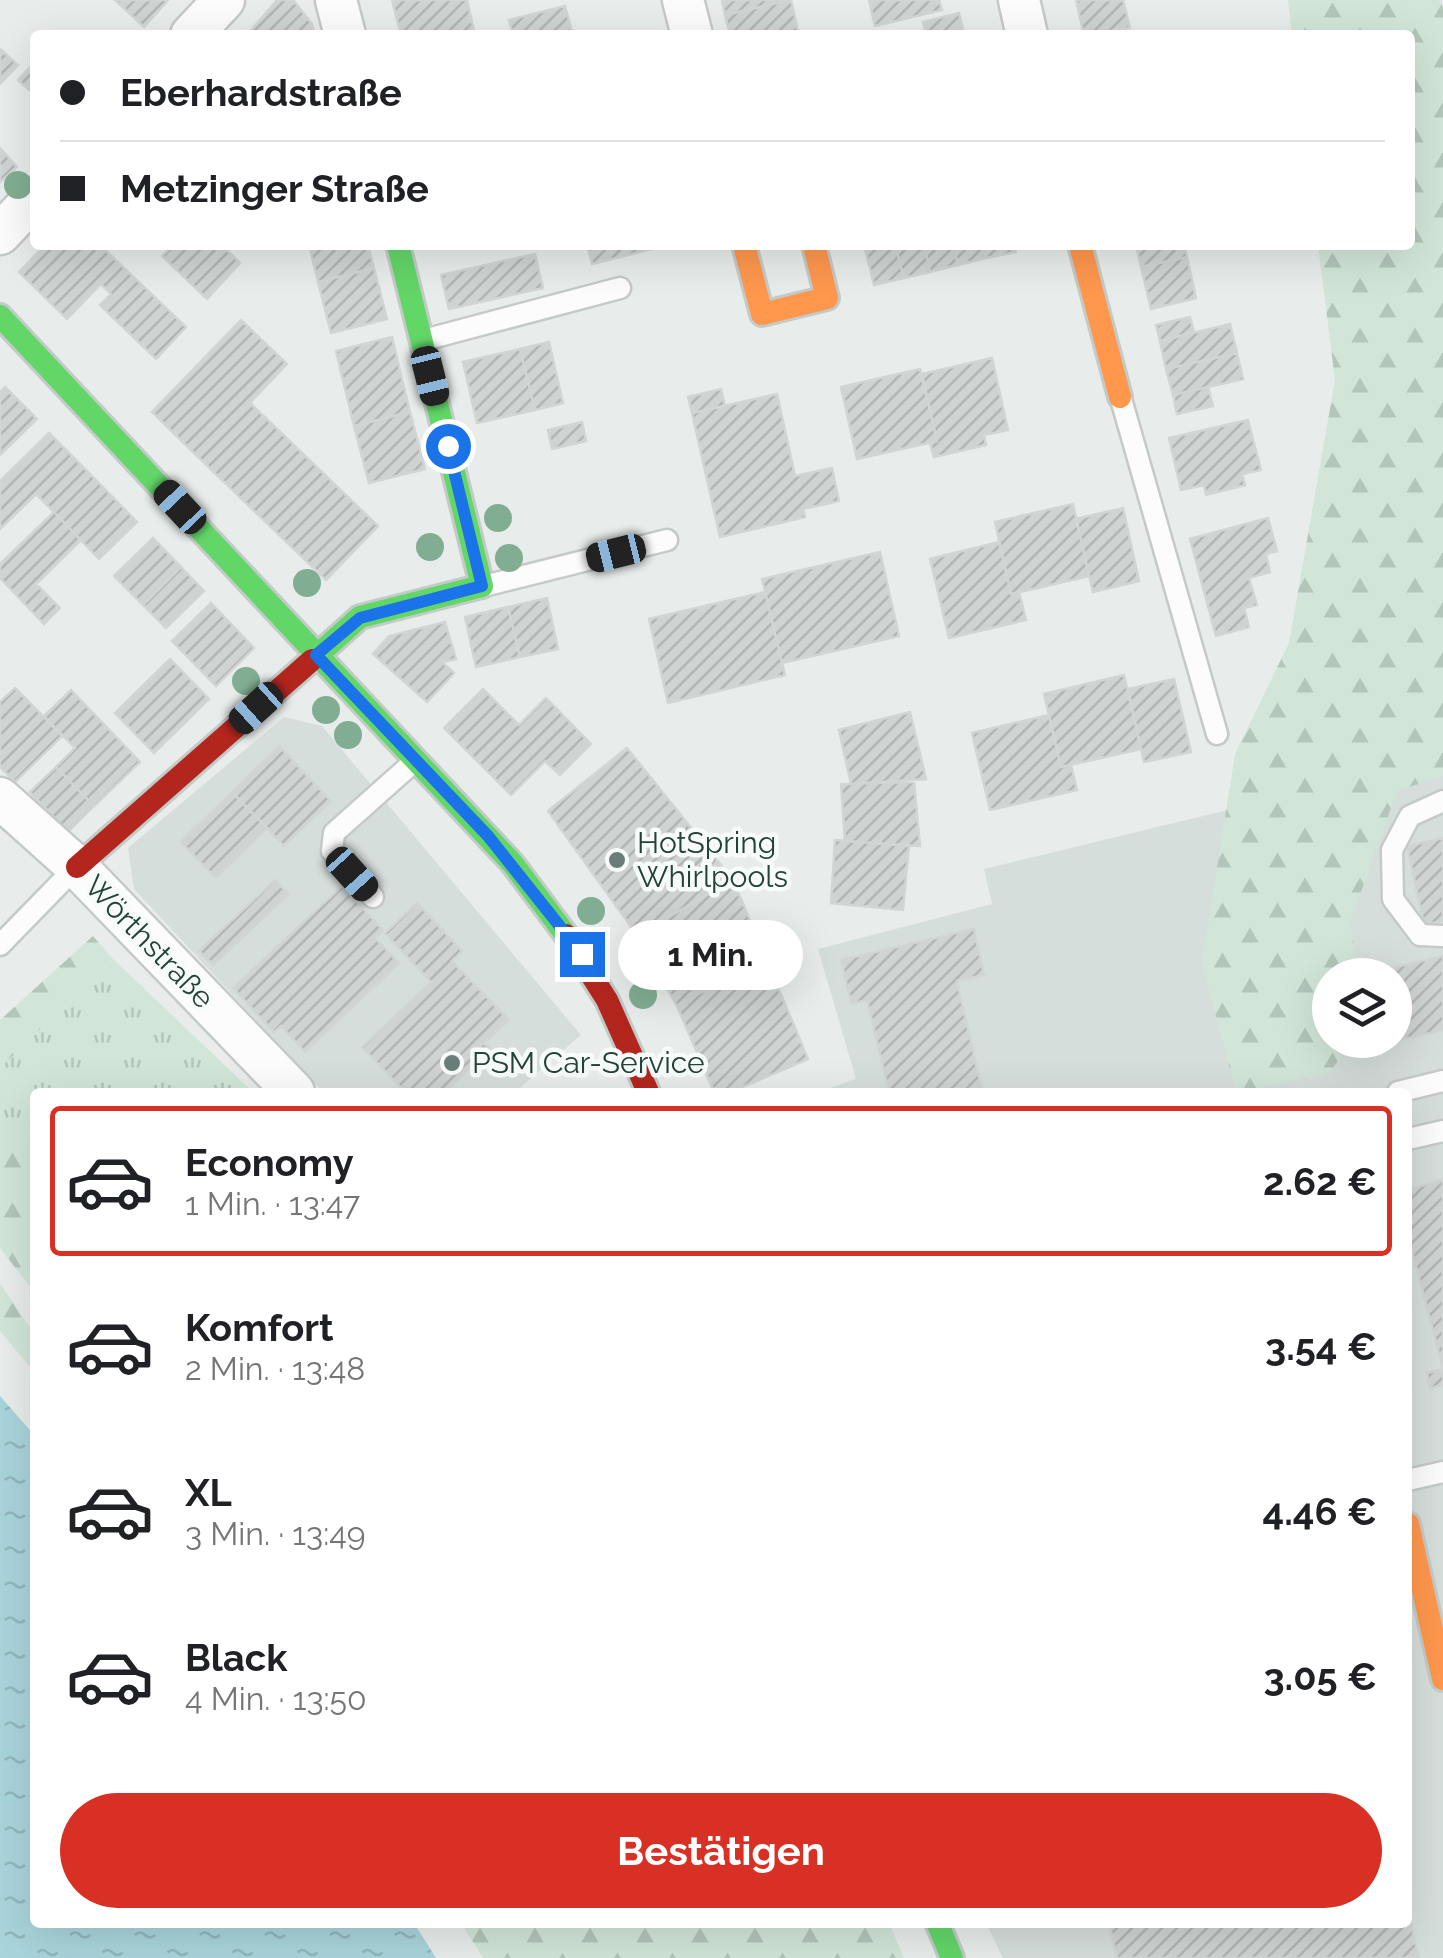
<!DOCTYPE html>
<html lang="de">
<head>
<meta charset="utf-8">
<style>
	body { margin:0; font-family:Raleway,sans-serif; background:#f2f2f2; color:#202124; height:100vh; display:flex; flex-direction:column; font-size:38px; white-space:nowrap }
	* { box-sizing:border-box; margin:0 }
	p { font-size:32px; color:#757577 }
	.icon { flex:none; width:55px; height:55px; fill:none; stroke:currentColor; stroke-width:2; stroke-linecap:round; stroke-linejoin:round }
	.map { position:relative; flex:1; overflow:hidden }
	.drawer { position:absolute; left:30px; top:1088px; width:1382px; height:840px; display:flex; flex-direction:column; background:#fff; border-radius:10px; box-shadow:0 10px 40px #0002 }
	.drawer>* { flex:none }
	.top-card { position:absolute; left:30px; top:30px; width:1385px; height:220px; border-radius:10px; box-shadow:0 10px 40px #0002; display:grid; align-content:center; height:220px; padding:0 30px; background:#fff }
	.controls { position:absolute; left:1312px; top:958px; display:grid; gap:20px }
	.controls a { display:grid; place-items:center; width:100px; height:100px; border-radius:50%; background:#fff; box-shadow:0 10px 40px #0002; font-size:50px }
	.end { position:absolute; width:45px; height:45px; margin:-22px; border:12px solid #1a73e8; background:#fff; box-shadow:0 0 0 5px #fff }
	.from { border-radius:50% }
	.bubble { position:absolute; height:70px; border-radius:35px; background:#fff; box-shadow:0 10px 40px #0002; font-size:32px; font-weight:700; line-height:70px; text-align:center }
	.car { position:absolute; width:30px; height:60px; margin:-30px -15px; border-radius:12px; box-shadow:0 0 8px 2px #0007; background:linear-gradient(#222 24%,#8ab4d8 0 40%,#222 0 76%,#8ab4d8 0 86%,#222 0) }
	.top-card b { display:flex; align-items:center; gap:35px; height:95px; font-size:38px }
	.top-card b+b { border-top:2px solid #e0e0e0 }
	.top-card i { width:25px; height:25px; background:#202124 }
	ul { padding:18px 0 0; list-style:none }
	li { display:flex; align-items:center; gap:30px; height:150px; margin:0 20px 15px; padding:0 10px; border:5px solid transparent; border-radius:10px }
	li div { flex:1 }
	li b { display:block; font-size:38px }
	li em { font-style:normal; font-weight:700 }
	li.active { border-color:#d93025 }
	li>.icon { width:90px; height:90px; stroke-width:1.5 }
	.cta { display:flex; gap:20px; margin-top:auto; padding:20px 30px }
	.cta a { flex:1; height:115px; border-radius:60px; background:#d93025; color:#fff; font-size:40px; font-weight:700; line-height:115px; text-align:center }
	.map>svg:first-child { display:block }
	.built { fill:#d6dedb; fill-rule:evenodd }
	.grass { fill:url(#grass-tufts) }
	.forest { fill:url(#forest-firs) }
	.water { fill:url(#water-ripples) }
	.building { fill:url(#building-hatch); stroke:#d1d6d4; stroke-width:2.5 }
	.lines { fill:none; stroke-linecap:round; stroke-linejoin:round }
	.lane-casing { stroke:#c5cac8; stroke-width:25 }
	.street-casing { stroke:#c5cac8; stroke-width:45 }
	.fast-casing { stroke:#c3cbc8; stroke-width:28 }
	.slow-casing { stroke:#c3cbc8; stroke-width:28 }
	.jam-casing { stroke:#c3cbc8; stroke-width:28 }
	.lane { stroke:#fcfcfc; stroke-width:20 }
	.street { stroke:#fcfcfc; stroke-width:40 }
	.fast { stroke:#63d668; stroke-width:22 }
	.slow { stroke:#ff974d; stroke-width:22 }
	.jam { stroke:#b3261e; stroke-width:22 }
	.tree { fill:#81ae93 }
	.route { stroke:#1a73e8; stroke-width:12 }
	.poi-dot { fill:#697e78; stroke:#f7fbf9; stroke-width:4 }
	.labels { text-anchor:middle; stroke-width:9; stroke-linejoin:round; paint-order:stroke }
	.poi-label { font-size:30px; fill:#24423a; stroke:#f7fbf9; text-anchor:start }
	.street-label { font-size:30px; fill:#24423a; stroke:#f7fbf9 }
</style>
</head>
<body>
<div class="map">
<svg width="1443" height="1958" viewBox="0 0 1443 1958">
	<defs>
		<pattern id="grass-tufts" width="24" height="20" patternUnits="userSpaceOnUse" patternTransform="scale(2.5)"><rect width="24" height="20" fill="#d1e6d8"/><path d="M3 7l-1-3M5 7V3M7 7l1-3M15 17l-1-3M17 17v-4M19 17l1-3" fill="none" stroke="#b3c6ba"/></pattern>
		<pattern id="forest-firs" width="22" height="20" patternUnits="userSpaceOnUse" patternTransform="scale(2.5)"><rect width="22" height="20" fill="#d1e6d8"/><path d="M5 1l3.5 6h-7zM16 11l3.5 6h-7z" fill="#b3c6ba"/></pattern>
		<pattern id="water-ripples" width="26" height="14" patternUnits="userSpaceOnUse" patternTransform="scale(2.5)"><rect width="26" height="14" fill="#a9d4db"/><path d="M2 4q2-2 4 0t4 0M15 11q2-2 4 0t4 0" fill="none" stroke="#91b7bd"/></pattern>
		<pattern id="building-hatch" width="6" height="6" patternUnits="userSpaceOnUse" patternTransform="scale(2.5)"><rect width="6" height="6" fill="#cfd4d2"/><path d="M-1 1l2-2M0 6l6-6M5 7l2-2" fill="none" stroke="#b2b7b5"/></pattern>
	</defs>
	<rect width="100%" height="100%" fill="#e8edeb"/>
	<path class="built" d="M 284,717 L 322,726 L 581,1035 L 515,1092 L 323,1092 L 134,889 L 128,848 Z
		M 1443,758 L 1443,1958 L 1003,1958 L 986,1923 L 1408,1922 L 1408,1092 L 819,1092 L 856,1079 L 818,949 L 992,904 L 984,869 ZM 1330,975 L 1395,975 L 1395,1040 L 1330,1040 Z"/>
	<path class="grass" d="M 113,959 L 253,1092 L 35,1092 L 35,1141 L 0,1149 L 0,1068 Z"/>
	<path class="forest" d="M 1288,0 L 1441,0 L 1443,9 L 1443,776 L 1397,791 L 1351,920 L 1355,975 L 1330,975 L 1330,1040 L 1354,1040 L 1328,1074 L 1236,1092 L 1202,963 L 1235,754 L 1289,643 L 1335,380 L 1318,245 L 1410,245 L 1410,35 L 1292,35 Z
		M 93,936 L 113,959 L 0,1068 L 0,1020 Z
		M 35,1141 L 35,1293 L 0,1248 L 0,1149 Z
		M 0,1283 L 35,1335 L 35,1373 L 0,1331 Z
		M 461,1923 L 889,1923 L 904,1958 L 483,1958 Z"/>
	<path class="water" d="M 0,1396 L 35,1436 L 35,1922 L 414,1923 L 436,1958 L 0,1958 Z"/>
	<path class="building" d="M 115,0 L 168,0 L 144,27 Z
		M 277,0 L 293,0 L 312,24 L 315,35 L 247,35 Z
		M 392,0 L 467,0 L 475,35 L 401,35 Z
		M 722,0 L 790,0 L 725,15 Z
		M 791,0 L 798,31 L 730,35 L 725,15 Z
		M 869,0 L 939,0 L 942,10 L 875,26 Z
		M 1076,0 L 1123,0 L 1130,28 L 1084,35 Z
		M 565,6 L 573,35 L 513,35 L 509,20 Z
		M 959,13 L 963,29 L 926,35 L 923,22 Z
		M 0,49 L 18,65 L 0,84 Z
		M 35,62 L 35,95 L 18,80 Z
		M 0,148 L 17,167 L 0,182 Z
		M 45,245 L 100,245 L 186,327 L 156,359 L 100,305 L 111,294 L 101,284 L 67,319 L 19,272 Z
		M 173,245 L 222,245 L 240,263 L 207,299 L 162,256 Z
		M 309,245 L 368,245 L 374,268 L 318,282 Z
		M 587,245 L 668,245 L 592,264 Z
		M 864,245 L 895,245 L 904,278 L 874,285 Z
		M 895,245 L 924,245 L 930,272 L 904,278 Z
		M 924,245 L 953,245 L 958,265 L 930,272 Z
		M 953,245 L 982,245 L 986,258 L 958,265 Z
		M 982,245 L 1014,245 L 1016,252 L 986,258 Z
		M 1136,245 L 1184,245 L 1187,257 L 1141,267 Z
		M 535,254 L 543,288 L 449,309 L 441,275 Z
		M 1187,257 L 1196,298 L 1151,309 L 1141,267 Z
		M 374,268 L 387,319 L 331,333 L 318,282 Z
		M 1190,317 L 1194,332 L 1160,341 L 1156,325 Z
		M 241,320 L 287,364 L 198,457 L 152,412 Z
		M 1230,324 L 1237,353 L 1166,369 L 1160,341 Z
		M 392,337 L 410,412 L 354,426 L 336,351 Z
		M 549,342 L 563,403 L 535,410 L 520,349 Z
		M 520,349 L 535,410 L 477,423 L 463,362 Z
		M 1237,353 L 1243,379 L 1173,395 L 1166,369 Z
		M 992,358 L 1008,430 L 984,435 L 986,445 L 934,457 L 930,443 L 937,441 L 922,374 Z
		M 920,369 L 937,441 L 857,459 L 841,387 Z
		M 5,387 L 37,419 L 0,455 L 0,392 Z
		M 1208,387 L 1213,406 L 1177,414 L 1173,395 Z
		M 721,389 L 725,406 L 692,413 L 688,397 Z
		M 777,394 L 795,476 L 832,468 L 839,501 L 803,509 L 805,517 L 720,537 L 692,413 Z
		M 250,403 L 378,526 L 326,580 L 198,457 Z
		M 410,412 L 425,469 L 369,483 L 354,426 Z
		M 1248,420 L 1261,470 L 1242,474 L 1245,485 L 1206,495 L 1204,485 L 1181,490 L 1169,438 Z
		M 582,422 L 586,441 L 552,449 L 548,430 Z
		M 49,433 L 91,475 L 54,512 L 36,494 L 0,529 L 0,481 Z
		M 91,475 L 137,522 L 99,559 L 54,512 Z
		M 1073,504 L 1089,576 L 1011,594 L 995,522 Z
		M 1123,508 L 1139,581 L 1093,592 L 1076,519 Z
		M 54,512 L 81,540 L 36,584 L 60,608 L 44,624 L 0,578 L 0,564 Z
		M 1268,518 L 1277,551 L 1266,554 L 1270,572 L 1249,578 L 1257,605 L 1244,608 L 1249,627 L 1216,636 L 1190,539 Z
		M 153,538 L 181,567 L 143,605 L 114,576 Z
		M 999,542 L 1011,594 L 1019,592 L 1026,620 L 949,638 L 930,559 Z
		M 880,552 L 899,636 L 782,663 L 762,579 Z
		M 181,567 L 204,591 L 166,628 L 143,605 Z
		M 765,592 L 785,675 L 668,703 L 649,619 Z
		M 547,598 L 558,649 L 520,657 L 508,607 Z
		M 211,603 L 254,648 L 216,686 L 172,641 Z
		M 508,607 L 520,657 L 476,667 L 465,617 Z
		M 445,622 L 456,659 L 442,662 L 454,673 L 427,702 L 373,654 L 389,636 Z
		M 170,659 L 209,699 L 154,753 L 115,713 Z
		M 1124,675 L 1141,749 L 1061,767 L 1044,694 Z
		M 1174,679 L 1191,752 L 1144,762 L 1128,689 Z
		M 15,688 L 41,714 L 0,755 L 0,702 Z
		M 483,689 L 519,725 L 546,698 L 591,744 L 560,775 L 545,761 L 511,795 L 444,728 Z
		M 71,690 L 140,762 L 94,806 L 56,767 L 75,748 L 44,716 Z
		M 910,712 L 926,779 L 851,784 L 839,730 Z
		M 41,714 L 62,736 L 15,782 L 0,767 L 0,755 Z
		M 1049,715 L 1061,767 L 1071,765 L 1077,790 L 990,810 L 972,733 Z
		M 279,746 L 331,801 L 284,846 L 232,792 Z
		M 627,748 L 733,880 L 637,935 L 548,811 Z
		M 56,767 L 94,806 L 68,832 L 30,792 Z
		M 914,782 L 920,846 L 845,841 L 841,784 Z
		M 232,792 L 267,828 L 216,878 L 181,842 Z
		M 1443,838 L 1443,921 L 1424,925 L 1407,846 Z
		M 835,840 L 909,846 L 903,910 L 831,903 Z
		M 275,880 L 289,894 L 213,965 L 199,951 Z
		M 733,880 L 765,956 L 677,1006 L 637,935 Z
		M 342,886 L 383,930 L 375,938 L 399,963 L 305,1052 L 281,1026 L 274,1032 L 233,988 Z
		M 417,903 L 462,951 L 452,961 L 509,1020 L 484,1043 L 490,1049 L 445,1092 L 405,1092 L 362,1047 L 431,982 L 385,933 Z
		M 974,929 L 984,975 L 957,981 L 982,1090 L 889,1092 L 867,1000 L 851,1004 L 841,960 Z
		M 765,956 L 808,1059 L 731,1092 L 714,1092 L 677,1006 Z
		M 1443,956 L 1443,1030 L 1382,1044 L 1381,1040 L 1395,1040 L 1395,975 L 1366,974 Z
		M 1443,1179 L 1443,1385 L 1430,1388 L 1427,1373 L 1443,1369 L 1408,1236 L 1408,1190 Z
		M 1408,1910 L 1419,1958 L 1117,1958 L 1109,1922 L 1332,1922 L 1333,1926 L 1408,1922 Z"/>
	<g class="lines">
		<g class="lane-casing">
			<path id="lane" d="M 424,340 L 620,288
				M 1121,399 L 1217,734
				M 484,586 L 667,540
				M 1443,801 L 1410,816 L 1392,850 L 1393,899 L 1420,935 L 1443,936
				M 373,897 L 332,851 L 334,833 L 416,760
				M 0,945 L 75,868
				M 1398,1092 L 1443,1081
				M 1408,1139 L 1443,1131
				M 1408,1480 L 1443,1472"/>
		</g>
		<g class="street-casing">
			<path id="street" d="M 336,0 L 345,35
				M 683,0 L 692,35
				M 1019,0 L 1027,35
				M 191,35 L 224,0
				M 0,234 L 35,197
				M 0,798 L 77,867 L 294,1092"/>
		</g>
		<g class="fast-casing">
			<path id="fast" d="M 0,316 L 513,864 L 566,935
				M 312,660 L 360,617 L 482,586 L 398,245
				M 937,1922 L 952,1958"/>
		</g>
		<g class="slow-casing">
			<path id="slow" d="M 744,245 L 762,314 L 827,298 L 814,245
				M 1080,245 L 1120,397
				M 1408,1524 L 1443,1679"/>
		</g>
		<g class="jam-casing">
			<path id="jam" d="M 77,867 L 312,660
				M 566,935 L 607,1000 L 648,1092"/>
		</g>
		<use href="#lane" class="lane"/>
		<use href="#street" class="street"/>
		<use href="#fast" class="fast"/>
		<use href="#slow" class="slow"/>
		<use href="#jam" class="jam"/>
	</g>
	<g class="tree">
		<circle cx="18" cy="185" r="14"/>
		<circle cx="498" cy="518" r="14"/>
		<circle cx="430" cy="547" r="14"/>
		<circle cx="509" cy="558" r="14"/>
		<circle cx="307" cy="583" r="14"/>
		<circle cx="246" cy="681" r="14"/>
		<circle cx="326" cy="710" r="14"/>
		<circle cx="348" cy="735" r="14"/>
		<circle cx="591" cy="911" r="14"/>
		<circle cx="643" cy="995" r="14"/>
	</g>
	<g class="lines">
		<path class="route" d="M 448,446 L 482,586 L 360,618 L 316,655 L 488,836 L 582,954"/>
	</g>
	<g class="poi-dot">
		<circle cx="617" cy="860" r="10"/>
		<circle cx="452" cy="1063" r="10"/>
	</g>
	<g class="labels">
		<g class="poi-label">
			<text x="637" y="853">HotSpring<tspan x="637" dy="34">Whirlpools</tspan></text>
			<text x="472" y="1073">PSM Car-Service</text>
		</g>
		<g class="street-label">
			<text transform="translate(149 942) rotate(46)" y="10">Wörthstraße</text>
		</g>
	</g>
</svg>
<div class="controls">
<a><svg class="icon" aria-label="layers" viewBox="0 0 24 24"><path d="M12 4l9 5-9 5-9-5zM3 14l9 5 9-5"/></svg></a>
</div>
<i class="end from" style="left:448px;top:446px"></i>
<i class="end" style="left:582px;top:954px"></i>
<div class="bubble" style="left:618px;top:920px;width:185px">1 Min.</div>
<i class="car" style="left:430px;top:376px;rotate:166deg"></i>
<i class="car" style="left:180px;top:507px;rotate:317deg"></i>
<i class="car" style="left:616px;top:553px;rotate:256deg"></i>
<i class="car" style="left:256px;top:708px;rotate:228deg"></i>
<i class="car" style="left:352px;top:874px;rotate:138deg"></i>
<div class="top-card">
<b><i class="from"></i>Eberhardstraße</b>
<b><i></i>Metzinger Straße</b>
</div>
<section class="drawer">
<ul>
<li class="active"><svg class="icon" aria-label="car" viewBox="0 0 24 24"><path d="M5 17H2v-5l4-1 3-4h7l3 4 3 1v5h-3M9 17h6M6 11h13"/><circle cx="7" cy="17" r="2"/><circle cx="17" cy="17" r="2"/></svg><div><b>Economy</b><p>1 Min. · 13:47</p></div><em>2.62 €</em></li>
<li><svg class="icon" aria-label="car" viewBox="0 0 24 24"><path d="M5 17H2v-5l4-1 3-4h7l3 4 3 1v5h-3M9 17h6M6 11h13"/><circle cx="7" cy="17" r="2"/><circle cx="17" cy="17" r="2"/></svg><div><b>Komfort</b><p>2 Min. · 13:48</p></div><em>3.54 €</em></li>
<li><svg class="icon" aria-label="car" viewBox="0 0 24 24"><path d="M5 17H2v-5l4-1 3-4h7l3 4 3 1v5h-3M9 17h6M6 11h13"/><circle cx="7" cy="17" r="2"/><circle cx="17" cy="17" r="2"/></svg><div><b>XL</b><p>3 Min. · 13:49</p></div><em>4.46 €</em></li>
<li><svg class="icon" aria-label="car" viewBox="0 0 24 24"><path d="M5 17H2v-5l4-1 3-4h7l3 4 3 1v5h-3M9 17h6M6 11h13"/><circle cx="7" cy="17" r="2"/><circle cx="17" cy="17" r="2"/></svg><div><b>Black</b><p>4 Min. · 13:50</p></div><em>3.05 €</em></li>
</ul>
<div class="cta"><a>Bestätigen</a></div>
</section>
</div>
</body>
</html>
